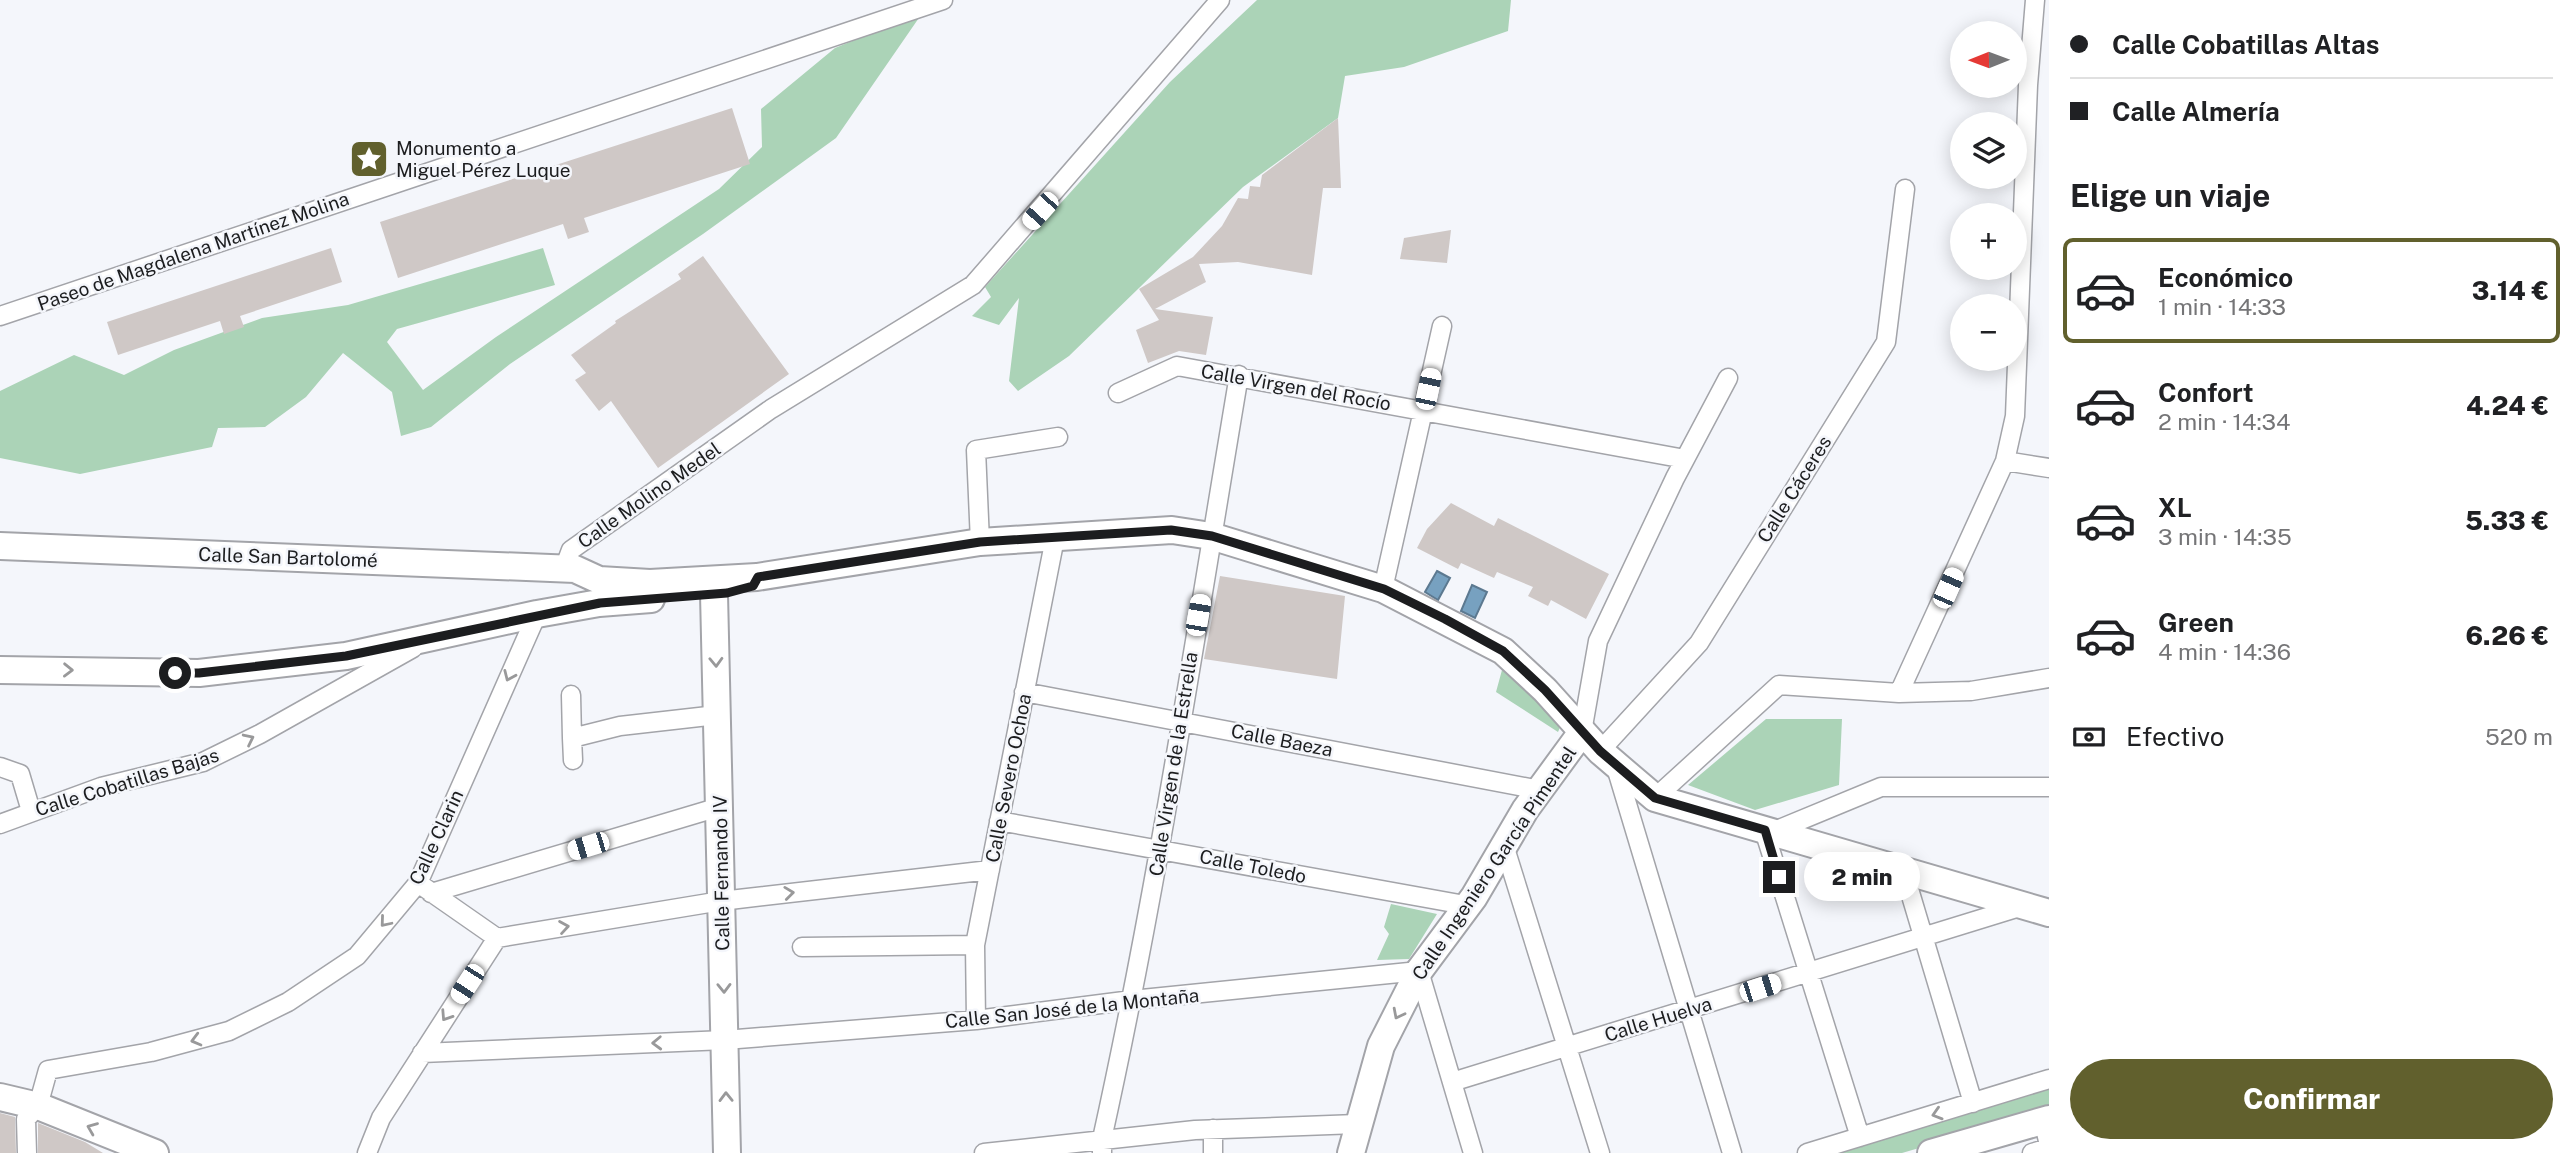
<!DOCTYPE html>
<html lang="es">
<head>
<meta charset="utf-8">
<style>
	body { margin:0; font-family:"Public Sans",sans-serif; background:#f2f2f2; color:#202124; height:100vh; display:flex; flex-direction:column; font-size:26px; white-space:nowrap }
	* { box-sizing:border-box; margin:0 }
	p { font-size:23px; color:#757577 }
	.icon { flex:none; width:38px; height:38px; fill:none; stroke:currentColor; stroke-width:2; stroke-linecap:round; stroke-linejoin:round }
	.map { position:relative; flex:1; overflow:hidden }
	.side { display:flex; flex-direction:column; background:#fff; width:525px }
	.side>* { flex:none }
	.hud { display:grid; align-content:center; height:154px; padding:0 21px; background:#fff }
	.needle { width:46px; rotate:269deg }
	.controls { position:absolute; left:1950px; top:21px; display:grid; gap:14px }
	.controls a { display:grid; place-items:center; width:77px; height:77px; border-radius:50%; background:#fff; box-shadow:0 4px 18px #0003; font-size:35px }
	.end { position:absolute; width:32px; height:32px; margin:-16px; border:9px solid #1c1d1f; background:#fff; box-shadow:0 0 0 4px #fff }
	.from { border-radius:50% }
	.bubble { position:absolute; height:49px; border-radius:24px; background:#fff; box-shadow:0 4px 18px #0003; font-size:23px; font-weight:800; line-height:49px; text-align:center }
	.car { position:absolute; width:21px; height:42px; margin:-21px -10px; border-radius:9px; box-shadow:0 0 5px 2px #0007; background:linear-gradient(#fff 24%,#345 0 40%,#fff 0 76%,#345 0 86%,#fff 0) }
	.hud b { display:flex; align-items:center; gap:24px; height:66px; font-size:26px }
	.hud b+b { border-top:2px solid #e0e0e0 }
	.hud i { width:18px; height:18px; background:#202124 }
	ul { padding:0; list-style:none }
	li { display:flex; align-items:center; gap:21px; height:105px; margin:0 14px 10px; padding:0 7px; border:4px solid transparent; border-radius:10px }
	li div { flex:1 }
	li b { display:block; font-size:26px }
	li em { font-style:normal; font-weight:800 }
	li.current { border-color:#61602d }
	li>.icon { width:63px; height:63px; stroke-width:1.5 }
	h2 { padding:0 21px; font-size:32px; line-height:84px }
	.pay { display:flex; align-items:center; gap:18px; height:77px; padding:0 21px; font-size:26px }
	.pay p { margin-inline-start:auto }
	.button { display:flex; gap:14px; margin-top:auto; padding:14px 21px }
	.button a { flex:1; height:80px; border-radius:42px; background:#61602d; color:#fff; font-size:28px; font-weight:800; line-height:80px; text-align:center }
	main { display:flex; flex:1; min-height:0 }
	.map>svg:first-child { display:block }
	.green { fill:#abd3b7 }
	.water { fill:#77a1c0; stroke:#5c7990; stroke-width:2 }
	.building { fill:#cfc8c6 }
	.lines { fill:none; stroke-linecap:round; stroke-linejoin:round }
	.street-casing { stroke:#a3a4a9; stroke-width:21 }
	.secondary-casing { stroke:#a3a4a9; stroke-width:30 }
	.street { stroke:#fff; stroke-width:18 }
	.secondary { stroke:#fff; stroke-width:26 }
	.oneway { stroke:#99999a }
	.route { stroke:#1c1d1f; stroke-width:9 }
	.labels { text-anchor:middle; stroke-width:5; stroke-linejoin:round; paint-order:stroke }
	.poi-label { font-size:19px; fill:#1c1d1f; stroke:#f4f6fb; text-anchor:start }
	.street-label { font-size:19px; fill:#1c1d1f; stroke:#f4f6fb }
</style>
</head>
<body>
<main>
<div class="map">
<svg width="2049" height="1153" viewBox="0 0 2049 1153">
	<rect width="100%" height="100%" fill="#f4f6fb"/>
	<path class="green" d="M 1257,0 L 1511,0 L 1508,31 L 1404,67 L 1345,76 L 1338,118 L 1243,187 L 1069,356 L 1018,391 L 1009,381 L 1019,298 L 999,325 L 972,316 L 991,297 L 985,287 L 1170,82 Z
		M 923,12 L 836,138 L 703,234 L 510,364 L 431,427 L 401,436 L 392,392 L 343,353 L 306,397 L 265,427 L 218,428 L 212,447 L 80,474 L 0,458 L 0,391 L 74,355 L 124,375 L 174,350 L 262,318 L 348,305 L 543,248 L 555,285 L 397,329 L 387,342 L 423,390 L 496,337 L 719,189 L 762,147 L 761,109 L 835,48 Z
		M 1502,670 L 1562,723 L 1558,732 L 1496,692 Z
		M 1766,719 L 1842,719 L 1839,785 L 1755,810 L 1688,785 Z
		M 1391,904 L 1437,914 L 1409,959 L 1377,960 L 1389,934 L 1384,927 Z
		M 2049,1079 L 2049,1110 L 1902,1153 L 1813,1153 Z"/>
	<path class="water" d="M 1437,571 L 1450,578 L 1438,600 L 1425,592 Z
		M 1472,585 L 1487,592 L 1475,618 L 1461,611 Z"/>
	<path class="building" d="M 732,108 L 750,164 L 584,218 L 589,232 L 568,239 L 563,224 L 398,278 L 380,222 Z
		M 1338,118 L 1341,188 L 1323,188 L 1312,275 L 1238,262 L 1199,264 L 1206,282 L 1155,309 L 1213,317 L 1206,355 L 1179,351 L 1148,363 L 1136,330 L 1159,320 L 1139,289 L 1193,257 L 1222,226 L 1238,198 L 1248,199 L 1250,186 L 1260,187 L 1262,175 Z
		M 1451,230 L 1447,263 L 1400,259 L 1404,238 Z
		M 331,248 L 342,282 L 240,316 L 244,327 L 224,334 L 220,321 L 118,355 L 107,322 Z
		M 703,256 L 789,374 L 658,468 L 611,401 L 599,411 L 575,380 L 586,373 L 571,355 L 616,323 L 615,321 L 681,279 L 678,274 Z
		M 1451,503 L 1494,526 L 1498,518 L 1609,574 L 1586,619 L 1551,600 L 1548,606 L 1528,596 L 1533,587 L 1497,572 L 1494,578 L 1461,563 L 1458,569 L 1417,548 L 1427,529 Z
		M 1220,576 L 1345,596 L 1337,679 L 1204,659 Z
		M 0,1113 L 15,1117 L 16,1153 L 0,1153 Z
		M 38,1123 L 85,1142 L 103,1153 L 38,1153 Z"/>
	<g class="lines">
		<g class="street-casing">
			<path id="street" d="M 0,316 L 943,0
				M 1118,393 L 1177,366 L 1685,459
				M 2005,461 L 2049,468
				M 980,542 L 976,450 L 1058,437
				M 575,569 L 568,558 L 571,550 L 771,409 L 973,285 L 1220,0
				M 1383,589 L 1442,326
				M 1024,692 L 1540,790
				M 1899,693 L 1971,691 L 2049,678
				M 571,695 L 572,738 L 620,726 L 717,715
				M 1582,732 L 1598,641 L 1675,478 L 1728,378
				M 572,738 L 573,760
				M 1600,751 L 1699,643 L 1886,342 L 1905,189
				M 1615,764 L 1732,1153
				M 0,767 L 20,774 L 31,811
				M 1655,798 L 1779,685 L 1899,693 L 2005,461 L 2015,416 L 2028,85 L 2035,0
				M 999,821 L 1465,905
				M 0,824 L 101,787 L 203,762 L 260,734 L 413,648
				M 1764,830 L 1860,1137
				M 1772,832 L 1881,787 L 2049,787
				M 1504,845 L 1600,1153
				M 1903,869 L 1973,1103
				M 418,883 L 497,938 L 721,901 L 990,870
				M 431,893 L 719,807
				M 802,947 L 975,945
				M 976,1020 L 975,945 L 1055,538
				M 422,1053 L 725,1040 L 976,1020 L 1132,1000 L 1419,971 L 1473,1153
				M 1452,1082 L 2023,906
				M 2043,1120 L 2049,1145
				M 27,1153 L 26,1119 L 38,1106 L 48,1070 L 151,1052 L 229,1031 L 288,1002 L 357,956 L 418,883 L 537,614
				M 367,1153 L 381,1118 L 497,938
				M 984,1153 L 1195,1130 L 1357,1124
				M 1102,1153 L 1102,1139 C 1158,886 1196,630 1239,375
				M 1213,1153 L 1213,1129
				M 1807,1153 L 2049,1079
				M 2032,1153 L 2049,1148"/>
		</g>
		<g class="secondary-casing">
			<path id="secondary" d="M 0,546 L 575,569 L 599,580 L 650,583 L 757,577 L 980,542 L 1172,530 L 1211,536 L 1383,589 L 1503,651 L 1545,690 L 1600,751 L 1655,798 L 2049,913
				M 714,594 L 727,1153
				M 0,670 L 199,673 L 346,656 L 537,614 L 599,603 L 651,599
				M 0,1097 L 38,1106 L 155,1153
				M 1351,1153 L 1381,1046 L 1419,971 L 1474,897 L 1525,810 L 1582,732
				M 1931,1153 L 2049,1119"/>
		</g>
		<use href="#street" class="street"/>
		<use href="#secondary" class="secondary"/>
	</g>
	<defs><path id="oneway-chevron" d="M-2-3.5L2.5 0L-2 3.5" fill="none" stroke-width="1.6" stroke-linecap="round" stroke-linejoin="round" transform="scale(1.75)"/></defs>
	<g class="oneway">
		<use href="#oneway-chevron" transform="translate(716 662) rotate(88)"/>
		<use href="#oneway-chevron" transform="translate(68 670) rotate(1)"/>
		<use href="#oneway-chevron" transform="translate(509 676) rotate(114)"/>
		<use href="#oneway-chevron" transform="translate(249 739) rotate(-26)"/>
		<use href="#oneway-chevron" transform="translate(789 893) rotate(-7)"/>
		<use href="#oneway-chevron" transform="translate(385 922) rotate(130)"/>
		<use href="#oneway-chevron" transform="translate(564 927) rotate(-9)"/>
		<use href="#oneway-chevron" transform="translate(724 988) rotate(89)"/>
		<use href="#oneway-chevron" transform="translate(1398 1014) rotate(117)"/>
		<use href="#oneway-chevron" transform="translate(446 1016) rotate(123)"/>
		<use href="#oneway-chevron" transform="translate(196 1040) rotate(165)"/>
		<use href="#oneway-chevron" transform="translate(657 1043) rotate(178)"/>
		<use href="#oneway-chevron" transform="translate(726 1097) rotate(-91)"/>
		<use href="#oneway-chevron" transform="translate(1937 1114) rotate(163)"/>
		<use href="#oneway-chevron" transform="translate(92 1128) rotate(-158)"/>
	</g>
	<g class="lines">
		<path class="route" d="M 175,673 L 199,673 L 346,656 L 600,603 L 727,593 L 753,586 L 758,577 L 980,542 L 1171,530 L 1212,536 L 1384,589 L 1445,619 L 1503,651 L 1545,690 L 1600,751 L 1655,798 L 1765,830 L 1779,877"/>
	</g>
	<defs>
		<g id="sight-square" transform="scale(2.0125)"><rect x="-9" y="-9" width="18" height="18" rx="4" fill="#61602d" stroke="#f4f6fb"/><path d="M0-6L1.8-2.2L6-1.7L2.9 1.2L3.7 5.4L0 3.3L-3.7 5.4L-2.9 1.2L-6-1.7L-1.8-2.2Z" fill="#fff"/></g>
	</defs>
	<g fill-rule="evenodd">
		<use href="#sight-square" x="369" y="159"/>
	</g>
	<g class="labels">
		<g class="poi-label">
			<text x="396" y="155">Monumento a<tspan x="396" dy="22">Miguel Pérez Luque</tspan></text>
		</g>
		<g class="street-label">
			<text transform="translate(193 251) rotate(-19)" y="7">Paseo de Magdalena Martínez Molina</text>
			<text transform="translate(1296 387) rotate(10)" y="7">Calle Virgen del Rocío</text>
			<text transform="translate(1794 489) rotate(-58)" y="7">Calle Cáceres</text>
			<text transform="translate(649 495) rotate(-35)" y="7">Calle Molino Medel</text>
			<text transform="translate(288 557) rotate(2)" y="7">Calle San Bartolomé</text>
			<text transform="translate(1282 740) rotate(11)" y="7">Calle Baeza</text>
			<text transform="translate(1173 764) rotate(-81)" y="7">Calle Virgen de la Estrella</text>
			<text transform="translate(1008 778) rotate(-79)" y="7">Calle Severo Ochoa</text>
			<text transform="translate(127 782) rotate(-17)" y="7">Calle Cobatillas Bajas</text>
			<text transform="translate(436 837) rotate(-65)" y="7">Calle Clarin</text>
			<text transform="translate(1494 863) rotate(-56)" y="7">Calle Ingeniero García Pimentel</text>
			<text transform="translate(1253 866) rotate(11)" y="7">Calle Toledo</text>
			<text transform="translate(721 873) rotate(-91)" y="7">Calle Fernando IV</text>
			<text transform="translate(1072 1008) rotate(-6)" y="7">Calle San José de la Montaña</text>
			<text transform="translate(1658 1019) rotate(-17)" y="7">Calle Huelva</text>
		</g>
	</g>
</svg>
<div class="controls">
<a><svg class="needle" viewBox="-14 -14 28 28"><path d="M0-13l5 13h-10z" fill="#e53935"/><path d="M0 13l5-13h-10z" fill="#757577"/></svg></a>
<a><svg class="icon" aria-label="layers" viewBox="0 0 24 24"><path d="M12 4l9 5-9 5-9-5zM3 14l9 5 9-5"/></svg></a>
<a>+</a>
<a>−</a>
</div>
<i class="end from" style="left:175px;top:673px"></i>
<i class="end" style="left:1779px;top:877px"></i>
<div class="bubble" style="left:1804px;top:852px;width:116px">2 min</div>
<i class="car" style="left:1040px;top:211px;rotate:222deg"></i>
<i class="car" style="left:1428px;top:389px;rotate:12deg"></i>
<i class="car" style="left:1948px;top:588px;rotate:24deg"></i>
<i class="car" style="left:1198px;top:615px;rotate:10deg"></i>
<i class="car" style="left:588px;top:846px;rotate:253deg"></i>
<i class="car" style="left:467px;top:984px;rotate:213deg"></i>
<i class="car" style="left:1760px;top:988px;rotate:72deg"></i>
</div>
<section class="side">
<div class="hud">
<b><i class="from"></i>Calle Cobatillas Altas</b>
<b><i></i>Calle Almería</b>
</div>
<h2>Elige un viaje</h2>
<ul>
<li class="current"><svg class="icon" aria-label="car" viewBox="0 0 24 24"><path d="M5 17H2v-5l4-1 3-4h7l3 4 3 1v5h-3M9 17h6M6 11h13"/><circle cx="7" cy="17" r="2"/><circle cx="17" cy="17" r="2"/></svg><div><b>Económico</b><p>1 min · 14:33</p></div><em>3.14 €</em></li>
<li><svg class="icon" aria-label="car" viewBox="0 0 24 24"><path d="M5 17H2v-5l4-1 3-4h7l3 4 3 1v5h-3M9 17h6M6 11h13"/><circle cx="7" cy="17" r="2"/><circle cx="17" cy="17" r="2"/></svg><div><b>Confort</b><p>2 min · 14:34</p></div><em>4.24 €</em></li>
<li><svg class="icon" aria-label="car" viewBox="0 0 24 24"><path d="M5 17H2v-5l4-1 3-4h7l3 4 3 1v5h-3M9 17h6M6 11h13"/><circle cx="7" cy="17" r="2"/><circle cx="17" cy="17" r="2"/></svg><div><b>XL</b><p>3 min · 14:35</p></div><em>5.33 €</em></li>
<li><svg class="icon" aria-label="car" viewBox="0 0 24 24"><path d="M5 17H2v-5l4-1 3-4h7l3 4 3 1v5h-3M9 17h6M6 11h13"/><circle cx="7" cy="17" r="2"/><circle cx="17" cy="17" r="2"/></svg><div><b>Green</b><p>4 min · 14:36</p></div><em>6.26 €</em></li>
</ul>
<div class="pay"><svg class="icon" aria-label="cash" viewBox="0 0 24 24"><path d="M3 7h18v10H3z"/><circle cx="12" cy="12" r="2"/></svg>Efectivo<p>520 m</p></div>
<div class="button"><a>Confirmar</a></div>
</section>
</main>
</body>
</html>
